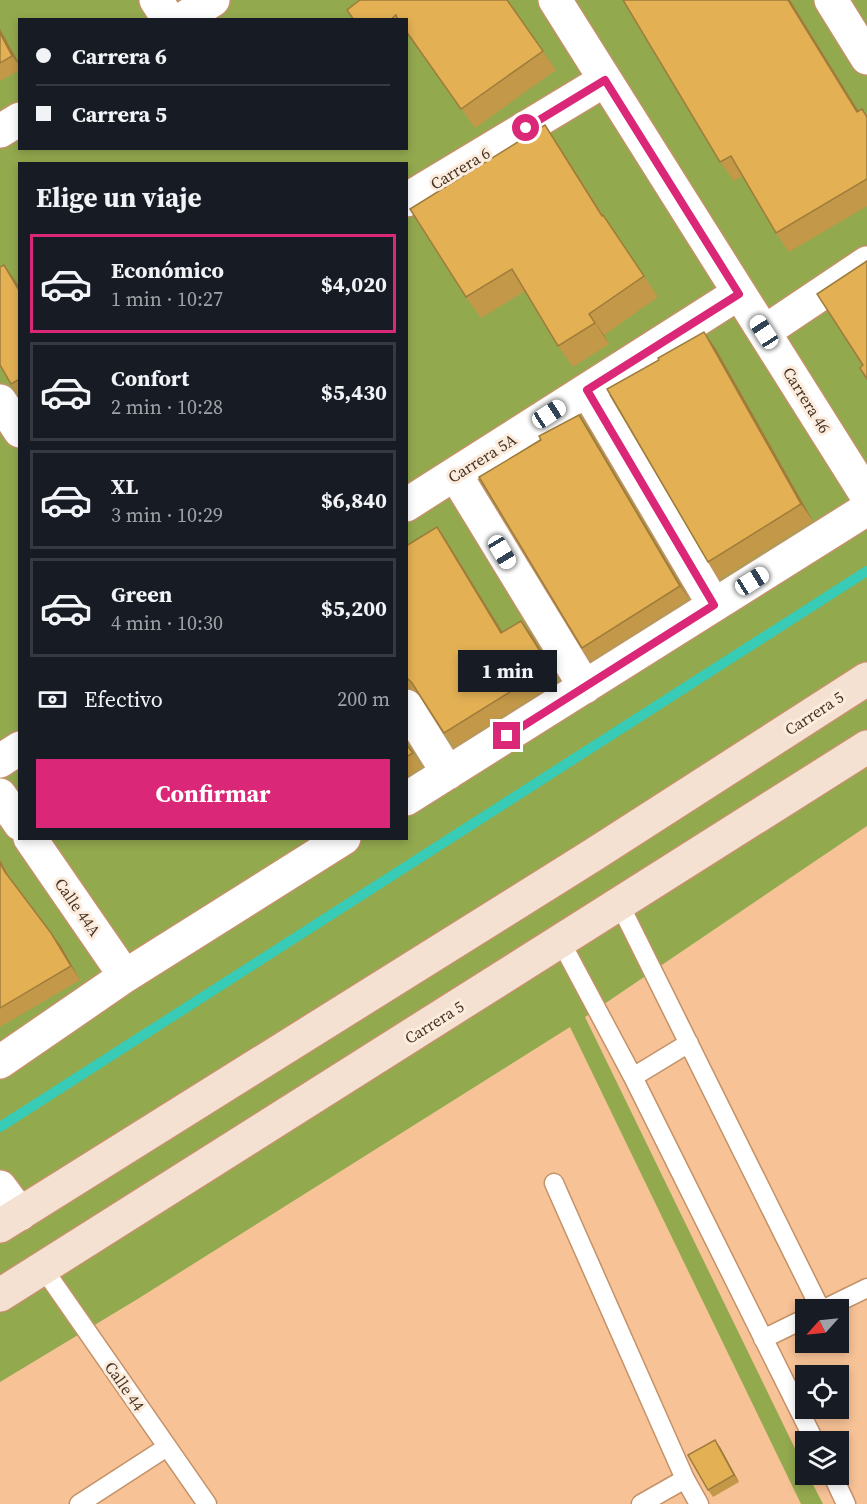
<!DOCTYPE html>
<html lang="es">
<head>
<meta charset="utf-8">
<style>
	body { margin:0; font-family:"Source Serif 4",serif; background:#242831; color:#f1f3f6; height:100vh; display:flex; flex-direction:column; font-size:22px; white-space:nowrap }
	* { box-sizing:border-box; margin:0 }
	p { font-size:20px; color:#9ea1a6 }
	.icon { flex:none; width:33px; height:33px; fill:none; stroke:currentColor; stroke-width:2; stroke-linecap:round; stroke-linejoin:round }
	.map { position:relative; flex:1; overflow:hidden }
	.panel { position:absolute; left:18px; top:162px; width:390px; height:678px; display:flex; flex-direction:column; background:#171b24; border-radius:0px; box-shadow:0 3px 9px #0003 }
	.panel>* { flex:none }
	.banner { position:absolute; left:18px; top:18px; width:390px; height:132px; border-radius:0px; box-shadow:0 3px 9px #0003; display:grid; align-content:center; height:132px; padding:0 18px; background:#171b24 }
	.needle { width:39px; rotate:243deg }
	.controls { position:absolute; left:795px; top:1299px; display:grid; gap:12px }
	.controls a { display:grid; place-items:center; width:54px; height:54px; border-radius:0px; background:#171b24; box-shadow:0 3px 9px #0003; font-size:30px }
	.end { position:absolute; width:27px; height:27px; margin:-14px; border:8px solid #db2777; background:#fff; box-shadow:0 0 0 3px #fff }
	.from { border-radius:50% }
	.bubble { position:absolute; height:42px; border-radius:0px; background:#171b24; box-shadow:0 3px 9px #0003; font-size:20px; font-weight:700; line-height:42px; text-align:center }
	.car { position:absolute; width:18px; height:36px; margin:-18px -9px; border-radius:8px; box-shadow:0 0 4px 2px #0007; background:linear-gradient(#fff 24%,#345 0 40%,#fff 0 76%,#345 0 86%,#fff 0) }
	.banner b { display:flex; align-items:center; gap:21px; height:57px; font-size:22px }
	.banner b+b { border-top:2px solid #363941 }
	.banner i { width:15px; height:15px; background:#f1f3f6 }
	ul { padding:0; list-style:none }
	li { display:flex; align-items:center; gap:18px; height:99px; margin:0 12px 9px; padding:0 6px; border:3px solid #363941; border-radius:0px }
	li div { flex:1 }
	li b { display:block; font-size:22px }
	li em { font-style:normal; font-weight:700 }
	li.active { border-color:#db2777 }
	li>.icon { width:54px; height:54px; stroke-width:1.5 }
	h2 { padding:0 18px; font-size:27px; line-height:72px }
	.pay { display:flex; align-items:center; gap:15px; height:66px; padding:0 18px; font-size:22px }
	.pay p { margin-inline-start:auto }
	.button { display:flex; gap:12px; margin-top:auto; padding:12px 18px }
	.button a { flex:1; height:69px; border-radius:0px; background:#db2777; color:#fff; font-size:24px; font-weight:700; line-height:69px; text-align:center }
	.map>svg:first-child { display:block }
	.green { fill:#93a94e; fill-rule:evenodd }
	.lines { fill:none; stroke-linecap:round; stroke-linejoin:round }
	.stream { stroke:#38cbb6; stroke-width:10 }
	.service-casing { stroke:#c49268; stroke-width:21 }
	.minor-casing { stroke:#c49268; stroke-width:36 }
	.secondary-casing { stroke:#c49268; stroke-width:36 }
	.service { stroke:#fff; stroke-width:18 }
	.minor { stroke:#fff; stroke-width:33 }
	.secondary { stroke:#f4e1d1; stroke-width:33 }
	.wall { fill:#c39848 }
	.shaded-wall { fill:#9f7c3b }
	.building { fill:#e3b154; stroke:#9f7c3b; stroke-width:1.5 }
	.route { stroke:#db2777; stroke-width:8 }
	.labels { text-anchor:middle; stroke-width:6; stroke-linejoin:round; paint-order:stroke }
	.street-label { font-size:16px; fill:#483321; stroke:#fcecde }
</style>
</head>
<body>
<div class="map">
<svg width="867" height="1504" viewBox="0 0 867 1504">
	<rect width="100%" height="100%" fill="#f7c296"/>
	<path class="green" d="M 0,0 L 867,0 L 867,826 L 585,1017 L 805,1469 L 806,1474 L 808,1475 L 823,1504 L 801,1504 L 570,1027 L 136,1300 L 0,1382 ZM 20,20 L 406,20 L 406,148 L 20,148 ZM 20,164 L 406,164 L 406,838 L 20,838 Z"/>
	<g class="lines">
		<path class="stream" d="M 0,1127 L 867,571"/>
		<g class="service-casing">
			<path id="service" d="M 620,905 L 821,1310
				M 561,942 L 633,1077 L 815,1442
				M 633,1077 L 689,1043
				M 554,1183 L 685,1479
				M 43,1268 L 207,1504
				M 822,1310 L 867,1288
				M 763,1339 L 806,1318
				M 832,1474 L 846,1504
				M 79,1504 L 167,1447
				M 641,1504 L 685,1479 L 699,1504"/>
		</g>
		<g class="minor-casing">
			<path id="minor" d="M 156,0 L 169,20
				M 555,0 L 867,496
				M 831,0 L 867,58
				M 181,20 L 213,0
				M 0,131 L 20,119
				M 406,200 L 605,80
				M 764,332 L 867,263
				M 587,390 L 714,605
				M 0,401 L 20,431
				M 455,474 L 585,687
				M 406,505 L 739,293
				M 406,706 L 448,773
				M 0,761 L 20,748
				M 0,795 L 20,824
				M 406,799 L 867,509
				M 30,838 L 125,976
				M 0,1062 L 125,976 L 344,838
				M 0,1187 L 20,1214"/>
		</g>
		<g class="secondary-casing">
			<path id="secondary" d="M 0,1226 L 593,855 L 867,679
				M 0,1295 L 867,747"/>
		</g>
		<use href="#service" class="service"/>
		<use href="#minor" class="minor"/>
		<use href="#secondary" class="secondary"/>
	</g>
	<path class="wall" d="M 507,0 L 556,70 L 475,128 L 409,34 L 406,36 L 406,20 L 354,20 Z
		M 790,0 L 858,111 L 862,109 L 867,115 L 867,206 L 789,252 L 776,233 L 743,176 L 734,181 L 720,162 Z
		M 0,29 L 20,65 L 20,70 L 0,81 Z
		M 559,146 L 603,215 L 658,297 L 604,335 L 609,344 L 573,367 L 558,346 L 525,291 L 481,318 L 466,297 Z
		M 17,283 L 20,288 L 20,397 L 11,384 Z
		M 716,349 L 813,521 L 720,579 L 708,562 Z
		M 588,428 L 689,599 L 591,661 L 582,648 L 541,440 Z
		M 437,527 L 446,540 L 502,632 L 531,634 L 559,681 L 454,747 L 419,694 L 415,690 L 406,688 L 406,546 Z
		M 406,742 L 422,767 L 406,777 Z
		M 0,860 L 12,881 L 61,946 L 80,980 L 0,1027 Z
		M 720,1447 L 739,1482 L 713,1497 L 708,1490 Z"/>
	<path class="shaded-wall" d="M 788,0 L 790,0 L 867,125 L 857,112 Z
		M 0,29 L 20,65 L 20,66 L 12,56 L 0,33 Z
		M 545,125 L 559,146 L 616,237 L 602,216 Z
		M 4,265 L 17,283 L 20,288 L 20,292 Z
		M 589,314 L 604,335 L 609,344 Z
		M 704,332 L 716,349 L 813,521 L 801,504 Z
		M 579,415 L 588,428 L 689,599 L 680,586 Z
		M 437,527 L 446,540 L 511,646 L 501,633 Z
		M 521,621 L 531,634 L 559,681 L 550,667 Z
		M 0,860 L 14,886 L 5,872 L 0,863 Z
		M 51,933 L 61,946 L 80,980 L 71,966 Z
		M 715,1440 L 720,1447 L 739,1482 L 734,1475 Z"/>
	<path class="building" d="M 360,0 L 507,0 L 543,51 L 461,109 L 406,31 L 406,20 L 398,20 L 396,15 L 390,20 L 354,20 L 347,10 Z
		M 623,0 L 788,0 L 857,112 L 862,109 L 867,117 L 867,179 L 776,233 L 731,156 L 720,162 Z
		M 0,33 L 12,56 L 0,63 Z
		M 545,125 L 602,216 L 603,215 L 644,276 L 589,314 L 595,323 L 558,346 L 512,269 L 466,297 L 410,209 Z
		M 867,261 L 867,379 L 860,368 L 863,365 L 817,294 Z
		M 4,265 L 20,292 L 20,379 L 11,384 L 0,365 L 0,267 Z
		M 704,332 L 801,504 L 708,562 L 607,389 L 659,360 L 658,358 Z
		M 579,415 L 680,586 L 582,648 L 479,477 L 541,440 L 539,436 Z
		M 437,527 L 501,633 L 521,621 L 550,667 L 444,733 L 412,683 L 406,677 L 406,546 Z
		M 406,744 L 413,753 L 406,757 Z
		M 0,863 L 5,872 L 51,933 L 71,966 L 0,1008 Z
		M 715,1440 L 734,1475 L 708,1490 L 688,1455 Z"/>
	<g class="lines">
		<path class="route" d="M 507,736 L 714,605 L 587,390 L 739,294 L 605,80 L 526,128"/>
	</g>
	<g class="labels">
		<g class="street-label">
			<text transform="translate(460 168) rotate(-31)" y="6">Carrera 6</text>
			<text transform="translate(807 400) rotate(58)" y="6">Carrera 46</text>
			<text transform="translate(482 458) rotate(-32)" y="6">Carrera 5A</text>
			<text transform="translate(814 713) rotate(-33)" y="6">Carrera 5</text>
			<text transform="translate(78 907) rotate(55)" y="6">Calle 44A</text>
			<text transform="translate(434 1022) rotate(-32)" y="6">Carrera 5</text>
			<text transform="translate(125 1386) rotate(55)" y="6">Calle 44</text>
		</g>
	</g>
</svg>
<div class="controls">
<a><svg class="needle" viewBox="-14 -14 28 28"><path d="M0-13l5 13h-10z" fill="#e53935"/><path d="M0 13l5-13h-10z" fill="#9ea1a6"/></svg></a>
<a><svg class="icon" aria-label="locate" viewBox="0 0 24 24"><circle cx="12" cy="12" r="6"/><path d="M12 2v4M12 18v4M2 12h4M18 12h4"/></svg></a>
<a><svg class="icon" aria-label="layers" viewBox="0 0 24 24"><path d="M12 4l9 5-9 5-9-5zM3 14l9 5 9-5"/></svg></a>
</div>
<i class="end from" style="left:526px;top:128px"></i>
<i class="end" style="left:507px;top:736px"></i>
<div class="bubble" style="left:458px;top:650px;width:99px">1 min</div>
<i class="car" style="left:764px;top:332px;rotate:327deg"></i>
<i class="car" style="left:549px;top:414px;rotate:57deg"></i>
<i class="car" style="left:502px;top:552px;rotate:149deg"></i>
<i class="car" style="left:752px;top:581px;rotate:58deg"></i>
<div class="banner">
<b><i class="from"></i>Carrera 6</b>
<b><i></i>Carrera 5</b>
</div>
<section class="panel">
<h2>Elige un viaje</h2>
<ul>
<li class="active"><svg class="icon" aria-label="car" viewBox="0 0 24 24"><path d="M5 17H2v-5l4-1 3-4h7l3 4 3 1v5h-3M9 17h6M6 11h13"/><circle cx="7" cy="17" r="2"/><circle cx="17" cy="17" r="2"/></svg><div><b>Económico</b><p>1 min · 10:27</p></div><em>$4,020</em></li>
<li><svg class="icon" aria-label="car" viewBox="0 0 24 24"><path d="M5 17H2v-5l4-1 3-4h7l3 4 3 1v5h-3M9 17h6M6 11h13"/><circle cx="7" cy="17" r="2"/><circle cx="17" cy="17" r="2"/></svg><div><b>Confort</b><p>2 min · 10:28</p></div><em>$5,430</em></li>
<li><svg class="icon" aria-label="car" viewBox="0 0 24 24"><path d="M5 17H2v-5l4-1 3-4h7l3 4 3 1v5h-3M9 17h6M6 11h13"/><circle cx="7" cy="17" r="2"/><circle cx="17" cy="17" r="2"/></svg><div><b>XL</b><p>3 min · 10:29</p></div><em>$6,840</em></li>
<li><svg class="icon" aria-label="car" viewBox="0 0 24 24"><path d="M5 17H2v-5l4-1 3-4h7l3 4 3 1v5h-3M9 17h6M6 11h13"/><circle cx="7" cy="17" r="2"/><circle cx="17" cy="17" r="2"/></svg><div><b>Green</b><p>4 min · 10:30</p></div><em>$5,200</em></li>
</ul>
<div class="pay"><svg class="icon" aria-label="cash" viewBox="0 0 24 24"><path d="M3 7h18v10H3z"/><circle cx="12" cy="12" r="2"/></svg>Efectivo<p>200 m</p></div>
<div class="button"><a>Confirmar</a></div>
</section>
</div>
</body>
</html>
